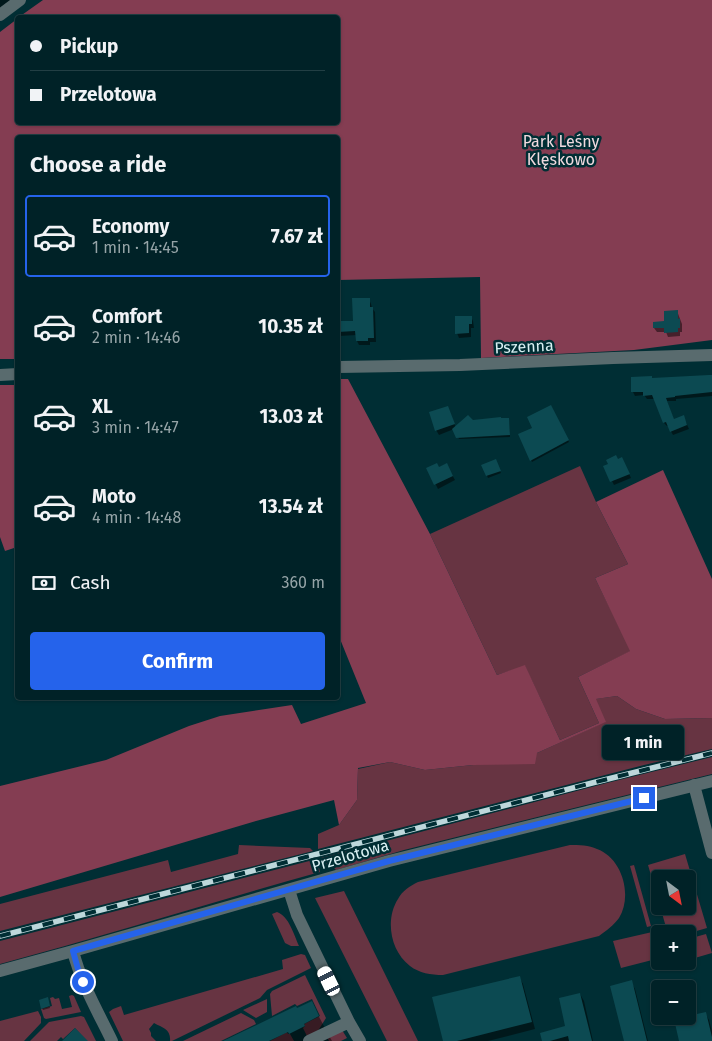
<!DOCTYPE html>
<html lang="en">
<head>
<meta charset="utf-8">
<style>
	body { margin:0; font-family:"Fira Sans",sans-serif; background:#0a2a2f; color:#f1f3f6; height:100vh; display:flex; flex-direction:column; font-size:19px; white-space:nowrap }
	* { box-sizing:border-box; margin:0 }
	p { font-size:16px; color:#95a4a7 }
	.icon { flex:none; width:28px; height:28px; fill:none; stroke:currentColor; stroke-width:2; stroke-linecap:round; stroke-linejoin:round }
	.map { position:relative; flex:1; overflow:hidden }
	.details { position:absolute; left:15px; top:135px; width:325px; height:565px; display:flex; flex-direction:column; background:#002227; border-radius:5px; box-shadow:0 1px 4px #0004,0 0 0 1px #223f44 }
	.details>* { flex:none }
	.guide { position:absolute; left:15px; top:15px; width:325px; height:110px; border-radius:5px; box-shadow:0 1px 4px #0004,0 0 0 1px #223f44; display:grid; align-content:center; height:110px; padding:0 15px; background:#002227 }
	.needle { width:32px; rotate:148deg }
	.buttons { position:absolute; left:651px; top:870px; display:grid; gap:10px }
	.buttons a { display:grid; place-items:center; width:45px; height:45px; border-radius:5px; background:#002227; box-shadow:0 1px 4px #0004,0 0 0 1px #223f44; font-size:25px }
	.end { position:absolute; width:22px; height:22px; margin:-11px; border:6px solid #2563eb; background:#fff; box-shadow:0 0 0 2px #fff }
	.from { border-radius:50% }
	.bubble { position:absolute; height:35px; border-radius:5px; background:#002227; box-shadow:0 1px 4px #0004,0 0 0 1px #223f44; font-size:16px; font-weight:700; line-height:35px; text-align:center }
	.car { position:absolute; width:15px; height:30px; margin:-15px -8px; border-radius:6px; box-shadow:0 0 4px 1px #0007; background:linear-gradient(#fff 24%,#345 0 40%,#fff 0 76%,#345 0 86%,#fff 0) }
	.guide b { display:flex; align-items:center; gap:18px; height:48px; font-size:19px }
	.guide b+b { border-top:1px solid #223f44 }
	.guide i { width:12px; height:12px; background:#f1f3f6 }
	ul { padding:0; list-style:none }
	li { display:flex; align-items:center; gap:15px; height:82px; margin:0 10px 8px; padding:0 5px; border:2px solid transparent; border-radius:5px }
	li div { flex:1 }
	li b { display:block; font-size:19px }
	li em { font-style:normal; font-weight:700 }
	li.selected { border-color:#2563eb }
	li>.icon { width:45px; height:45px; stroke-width:1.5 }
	h2 { padding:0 15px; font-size:22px; line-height:60px }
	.pay { display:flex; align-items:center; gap:12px; height:55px; padding:0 15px; font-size:19px }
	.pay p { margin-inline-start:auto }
	.cta { display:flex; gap:10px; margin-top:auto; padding:10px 15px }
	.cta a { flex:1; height:58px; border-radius:5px; background:#2563eb; color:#fff; font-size:20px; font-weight:700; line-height:58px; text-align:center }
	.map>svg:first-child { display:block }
	.green { fill:#673442; fill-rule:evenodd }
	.forest { fill:#843d52 }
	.shadow { fill:#0007 }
	.building { fill:#0c4a52 }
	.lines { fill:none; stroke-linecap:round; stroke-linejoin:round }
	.minor { stroke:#596b6e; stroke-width:12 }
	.rail-casing { stroke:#bdd7db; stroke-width:5.5 }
	.rail { stroke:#002e34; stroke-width:4; stroke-dasharray:11; stroke-linecap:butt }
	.route { stroke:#2563eb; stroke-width:6 }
	.labels { text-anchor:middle; stroke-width:5; stroke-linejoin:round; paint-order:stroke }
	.park-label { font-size:16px; fill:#f1dadf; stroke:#002e34 }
	.street-label { font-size:16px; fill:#d9f0f3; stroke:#002e34 }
</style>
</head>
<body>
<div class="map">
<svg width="712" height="1041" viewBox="0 0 712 1041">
	<rect width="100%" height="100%" fill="#002e34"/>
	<path class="green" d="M 580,466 L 596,502 L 628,564 L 595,578 L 631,651 L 578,677 L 599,723 L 560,740 L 525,666 L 497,675 L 430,534 Z
		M 617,696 L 636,709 L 665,719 L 712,718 L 712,749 L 644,765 L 318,849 L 318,834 L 339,825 L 357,800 L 358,769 L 390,762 L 425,770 L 473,765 L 537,753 L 605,722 L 595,699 Z
		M 712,757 L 712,774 L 404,850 L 336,870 L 333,867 L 324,870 L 321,858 L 607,783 Z
		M 239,845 L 310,848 L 313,851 L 0,931 L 0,904 L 168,860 L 171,872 L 238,854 Z
		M 570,845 C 579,845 589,845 597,849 C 622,858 633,895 619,918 C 614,925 606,931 599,936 L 443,975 C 431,975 419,973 410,966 C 390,951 385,919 398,899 C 402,891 410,886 418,882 Z
		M 685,854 L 707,928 L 686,934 L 668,934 L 648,865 ZM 660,879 L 688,879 L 688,906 L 660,906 Z
		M 317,859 L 320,872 C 213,902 107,935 0,964 L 0,941 Z
		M 634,865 L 651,926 L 647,927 L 630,866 Z
		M 344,891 L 418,1041 L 387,1041 L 315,898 Z
		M 277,912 C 289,916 294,935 299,946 L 291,946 L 285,943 L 272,914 Z
		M 661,930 L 662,934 L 660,934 L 660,958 L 621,968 L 613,941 Z
		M 706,934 L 712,953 L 688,960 L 688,939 Z
		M 301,954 L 305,955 L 311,968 L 267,990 L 260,998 L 172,1041 L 170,1041 C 171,1029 163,1028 154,1023 L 149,1029 L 151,1033 L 151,1036 L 156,1041 L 123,1041 L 109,1012 L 113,1009 L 121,1006 L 124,1015 L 283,969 L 282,960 Z
		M 305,975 L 326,1018 L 316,1034 L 308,1038 L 303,1028 L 305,1026 L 304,1024 L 320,1016 L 312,999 L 297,1006 L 295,1004 L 272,1016 L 270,994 L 272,991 Z
		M 72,995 L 74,996 L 81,1012 L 46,1019 L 44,1018 L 41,1009 L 52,1006 L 50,998 L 53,997 L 55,999 L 59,998 L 62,1009 L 72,1007 L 69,996 Z
		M 267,999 L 267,1012 L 256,1018 L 243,1010 Z
		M 38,1011 L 41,1017 L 41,1023 L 24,1041 L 0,1041 L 0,1021 Z
		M 241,1013 L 254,1020 L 256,1024 L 221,1041 L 183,1041 Z
		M 81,1016 L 84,1017 L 96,1041 L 87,1041 L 75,1028 L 63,1039 L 61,1037 L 57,1041 L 30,1041 L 49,1022 Z
		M 342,1030 L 347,1038 L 341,1041 L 329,1041 L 327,1037 Z
		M 287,1032 L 288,1034 L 290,1034 L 294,1041 L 270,1041 Z"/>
	<path class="forest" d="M 43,0 L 712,0 L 712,340 L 634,350 L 481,358 L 480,277 L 338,280 L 338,138 L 18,138 L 17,359 L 0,359 L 0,32 L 17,19 L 18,122 L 338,122 L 338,18 L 19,17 Z
		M 338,379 L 348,379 L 430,534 L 497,675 L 525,665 L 560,740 L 599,723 L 578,677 L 630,651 L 595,578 L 628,564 L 596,502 L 663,470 L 712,579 L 712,718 L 665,719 L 636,709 L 617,696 L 596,699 L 606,722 L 537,753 L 535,764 L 473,765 L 425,770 L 390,762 L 358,768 L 357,800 L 339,825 L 334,800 L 256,821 L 0,897 L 0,786 L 106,760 L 189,726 L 220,716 L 292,705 L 301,724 L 366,703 L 338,634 Z
		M 0,385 L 18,385 L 17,547 L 5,551 L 0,537 Z"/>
	<path class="shadow" d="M 0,0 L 25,0 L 0,19 Z
		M 369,299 L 371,304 L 372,308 L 375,312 L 376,342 L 370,342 L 370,345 L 359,345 L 357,341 L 357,335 L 339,336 L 339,340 L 338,340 L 338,322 L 354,322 Z
		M 677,311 L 682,324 L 682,332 L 680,332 L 680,336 L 668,337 L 666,332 L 657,332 L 654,328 L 654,323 L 665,322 Z
		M 471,317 L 473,321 L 474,328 L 471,328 L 471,337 L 459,338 L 457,333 Z
		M 712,376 L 712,396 L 676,399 L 676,401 L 667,401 L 674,420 L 685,420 L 689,429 L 673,435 L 668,426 L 667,426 L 664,423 L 654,399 L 647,399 L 644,395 L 635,396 L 633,392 L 652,380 Z
		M 551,406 L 569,442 L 532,462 L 519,435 L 534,428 Z
		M 450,412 L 456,428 L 472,421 L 509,421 L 510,437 L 459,439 L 454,429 L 439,435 L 436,430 Z
		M 496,461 L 501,473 L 488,478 L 483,466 Z
		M 624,463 L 631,478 L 614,485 L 605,467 Z
		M 446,464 L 455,480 L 438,489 L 428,469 L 438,468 Z
		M 519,977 L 523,984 L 535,1029 L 488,1041 L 444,1041 Z
		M 631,982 L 635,989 L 648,1041 L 625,1041 Z
		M 580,994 L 584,1001 L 593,1041 L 543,1041 L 567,1027 Z
		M 48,1001 L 50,1008 L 43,1010 L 42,1008 Z
		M 311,1002 L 332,1041 L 226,1041 L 296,1009 Z
		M 705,1013 L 709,1020 L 712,1031 L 712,1041 L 680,1041 Z"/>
	<path class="building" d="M 352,298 L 370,298 L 370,307 L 373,307 L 374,338 L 368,338 L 368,341 L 356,341 L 355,331 L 338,332 L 338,321 L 353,321 Z
		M 678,310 L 678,319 L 680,318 L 680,328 L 678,328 L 678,332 L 664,333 L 664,328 L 653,328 L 653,322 L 664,321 L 664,311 Z
		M 455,316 L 472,316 L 472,324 L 469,324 L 469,333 L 455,334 Z
		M 709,375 L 712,375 L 712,392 L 675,396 L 675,397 L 666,398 L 674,419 L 684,415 L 687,425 L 670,432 L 666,422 L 663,423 L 652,395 L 643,396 L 643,392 L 631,392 L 631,377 L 652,376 L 652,378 Z
		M 551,405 L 569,440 L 530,461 L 518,434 L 532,428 L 527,417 Z
		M 448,406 L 455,424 L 435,431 L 429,412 Z
		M 468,415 L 473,420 L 501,417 L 501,418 L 509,418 L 510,435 L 456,438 L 452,429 Z
		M 616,455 L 618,459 L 622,457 L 630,474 L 610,482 L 603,466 L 608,464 L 606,460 Z
		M 496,459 L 501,471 L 486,476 L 481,465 Z
		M 437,463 L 439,467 L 447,463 L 453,476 L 434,485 L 426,468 Z
		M 520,976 L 532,1022 L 457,1041 L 443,1041 L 432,997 Z
		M 632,980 L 647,1041 L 624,1041 L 610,986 Z
		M 580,993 L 592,1041 L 569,1041 L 568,1036 L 550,1041 L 542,1041 L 540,1033 L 565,1026 L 559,998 Z
		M 48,997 L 50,1006 L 41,1009 L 39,1000 Z
		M 312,1001 L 319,1016 L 304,1024 L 305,1026 L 289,1034 L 288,1032 L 269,1041 L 223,1041 L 296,1006 L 297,1008 Z
		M 706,1012 L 712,1037 L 712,1041 L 679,1041 L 674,1019 Z
		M 75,1028 L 88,1041 L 62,1041 Z"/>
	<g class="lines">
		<path class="minor" d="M 0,15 L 20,0
			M 338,367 L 460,365 L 613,358 L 712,355
			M 0,375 L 18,374
			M 694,785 L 712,853
			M 289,890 L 297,915 L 349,1022 L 360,1041
			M 73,951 C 81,983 98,1012 112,1041
			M 0,971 L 73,951 L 389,861 L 712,781
			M 309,1041 L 349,1022"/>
		<g class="rail-casing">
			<path id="rail" d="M 0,936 L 596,782 L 712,753"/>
		</g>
		<use href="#rail" class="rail"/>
	</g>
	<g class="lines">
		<path class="route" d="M 83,982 L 78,969 L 73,951 L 389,861 L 644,798"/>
	</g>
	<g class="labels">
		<g class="park-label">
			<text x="561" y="147">Park Leśny<tspan x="561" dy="18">Klęskowo</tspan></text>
		</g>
		<g class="street-label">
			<text transform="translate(524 346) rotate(-3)" y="6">Pszenna</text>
			<text transform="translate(350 855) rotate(-16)" y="6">Przelotowa</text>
		</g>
	</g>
</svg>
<div class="buttons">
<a><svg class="needle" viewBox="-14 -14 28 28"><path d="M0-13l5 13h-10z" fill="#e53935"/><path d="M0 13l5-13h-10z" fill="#95a4a7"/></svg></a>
<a>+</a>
<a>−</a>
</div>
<i class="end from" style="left:83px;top:982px"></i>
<i class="end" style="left:644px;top:798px"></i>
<div class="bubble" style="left:602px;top:725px;width:82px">1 min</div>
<i class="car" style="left:329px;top:981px;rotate:334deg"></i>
<div class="guide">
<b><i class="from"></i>Pickup</b>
<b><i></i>Przelotowa</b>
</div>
<section class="details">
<h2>Choose a ride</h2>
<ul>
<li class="selected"><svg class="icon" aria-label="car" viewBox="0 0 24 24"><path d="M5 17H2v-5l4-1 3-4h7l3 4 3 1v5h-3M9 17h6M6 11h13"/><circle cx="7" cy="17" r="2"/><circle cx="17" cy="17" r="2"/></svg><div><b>Economy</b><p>1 min · 14:45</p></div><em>7.67 zł</em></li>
<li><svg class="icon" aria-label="car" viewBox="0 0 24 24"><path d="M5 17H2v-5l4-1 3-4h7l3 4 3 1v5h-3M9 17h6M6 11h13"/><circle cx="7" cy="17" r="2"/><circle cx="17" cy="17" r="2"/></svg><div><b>Comfort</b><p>2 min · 14:46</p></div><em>10.35 zł</em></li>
<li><svg class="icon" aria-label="car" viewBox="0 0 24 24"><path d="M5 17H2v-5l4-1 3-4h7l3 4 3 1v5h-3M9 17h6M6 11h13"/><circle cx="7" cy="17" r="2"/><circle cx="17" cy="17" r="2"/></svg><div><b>XL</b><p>3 min · 14:47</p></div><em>13.03 zł</em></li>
<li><svg class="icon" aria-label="car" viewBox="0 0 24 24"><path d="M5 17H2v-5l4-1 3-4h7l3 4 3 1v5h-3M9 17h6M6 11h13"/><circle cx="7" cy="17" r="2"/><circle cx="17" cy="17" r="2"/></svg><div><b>Moto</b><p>4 min · 14:48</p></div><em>13.54 zł</em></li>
</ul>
<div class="pay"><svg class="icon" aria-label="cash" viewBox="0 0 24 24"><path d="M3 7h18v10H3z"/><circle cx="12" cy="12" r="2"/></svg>Cash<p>360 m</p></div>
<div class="cta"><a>Confirm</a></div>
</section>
</div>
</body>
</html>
